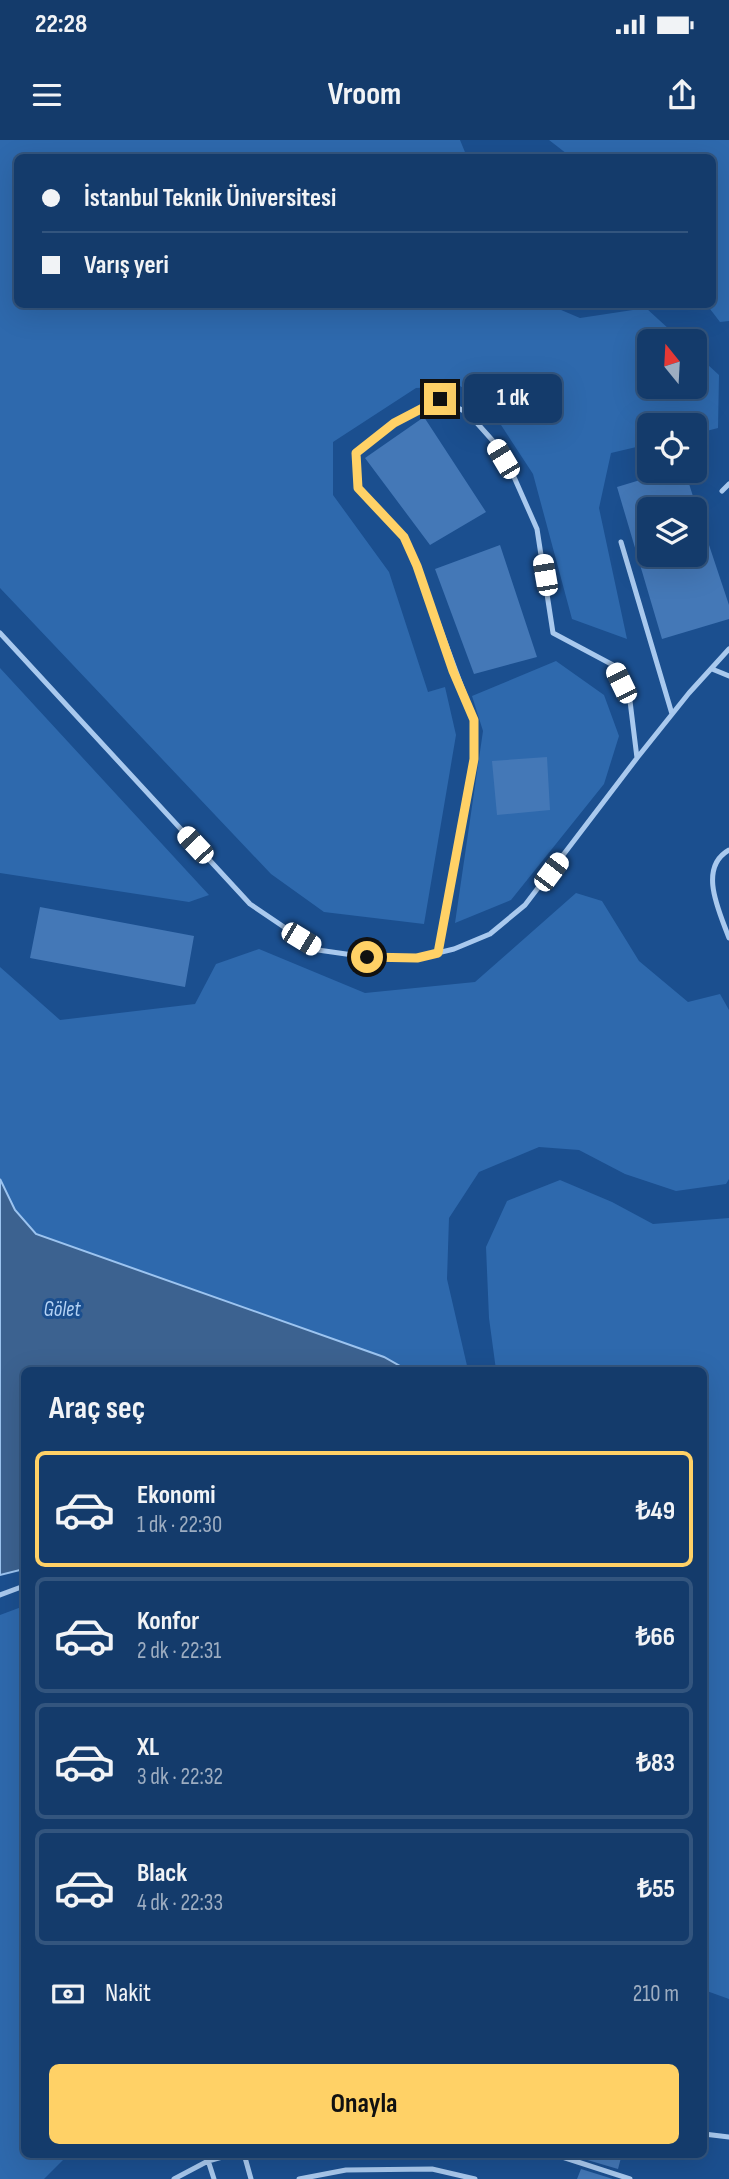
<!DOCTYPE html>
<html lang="tr">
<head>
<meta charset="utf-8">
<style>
	body { margin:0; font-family:"Sofia Sans Condensed",sans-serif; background:#1d4271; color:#f1f3f6; height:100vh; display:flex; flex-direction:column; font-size:26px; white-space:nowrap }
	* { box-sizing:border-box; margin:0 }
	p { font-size:23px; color:#9dadc1 }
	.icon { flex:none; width:38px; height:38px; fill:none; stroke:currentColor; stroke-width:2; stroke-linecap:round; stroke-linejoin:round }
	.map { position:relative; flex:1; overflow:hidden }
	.drawer { position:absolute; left:21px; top:1227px; width:686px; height:791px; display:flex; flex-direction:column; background:#143b6b; border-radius:10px; box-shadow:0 7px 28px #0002,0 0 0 2px #33557e }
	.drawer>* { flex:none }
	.top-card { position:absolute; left:14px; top:14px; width:702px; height:154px; border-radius:10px; box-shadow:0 7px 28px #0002,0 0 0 2px #33557e; display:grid; align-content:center; height:154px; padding:0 28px; background:#143b6b }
	.needle { width:46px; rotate:342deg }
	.buttons { position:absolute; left:637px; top:189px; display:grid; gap:14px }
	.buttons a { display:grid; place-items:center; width:70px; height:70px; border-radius:10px; background:#143b6b; box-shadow:0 7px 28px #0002,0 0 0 2px #33557e; font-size:35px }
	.end { position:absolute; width:32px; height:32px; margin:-16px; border:9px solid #ffd166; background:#111; box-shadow:0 0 0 4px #111 }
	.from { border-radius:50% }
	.bubble { position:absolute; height:49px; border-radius:10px; background:#143b6b; box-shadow:0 7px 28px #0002,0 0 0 2px #33557e; font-size:23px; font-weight:700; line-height:49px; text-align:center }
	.car { position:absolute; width:21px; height:42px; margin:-21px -10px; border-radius:9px; box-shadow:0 0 5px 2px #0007; background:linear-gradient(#fff 24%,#345 0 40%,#fff 0 76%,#345 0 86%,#fff 0) }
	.top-card b { display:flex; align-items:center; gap:24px; height:66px; font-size:26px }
	.top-card b+b { border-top:2px solid #33557e }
	.top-card i { width:18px; height:18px; background:#f1f3f6 }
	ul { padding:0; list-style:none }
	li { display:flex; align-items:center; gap:21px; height:116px; margin:0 14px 10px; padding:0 14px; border:4px solid #33557e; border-radius:10px }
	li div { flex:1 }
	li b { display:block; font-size:26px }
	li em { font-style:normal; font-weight:700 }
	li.selected { border-color:#ffd166 }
	li>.icon { width:63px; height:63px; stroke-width:1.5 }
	h2 { padding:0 28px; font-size:32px; line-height:84px }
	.pay { display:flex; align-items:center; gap:18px; height:77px; padding:0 28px; font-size:26px }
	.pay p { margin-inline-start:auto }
	.button { display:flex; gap:14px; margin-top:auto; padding:14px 28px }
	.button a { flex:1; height:80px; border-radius:10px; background:#ffd166; color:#111; font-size:28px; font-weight:700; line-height:80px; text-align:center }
	.status { display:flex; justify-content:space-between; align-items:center; height:49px; padding:0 35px; background:#143b6b; direction:ltr }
	.status svg { height:19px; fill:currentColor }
	header { display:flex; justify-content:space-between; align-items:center; height:91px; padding:0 28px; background:#143b6b; font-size:32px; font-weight:700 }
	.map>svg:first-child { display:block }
	.green { fill:#2e69ad }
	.water { fill:#3c6290; stroke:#9cc4f0; stroke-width:2 }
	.building { fill:#4478b7 }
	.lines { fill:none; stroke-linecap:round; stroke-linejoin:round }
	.lane { stroke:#a9c9ee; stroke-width:5 }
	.route { stroke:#ffd166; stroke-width:9 }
	.labels { text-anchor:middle; stroke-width:6; stroke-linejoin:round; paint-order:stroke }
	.water-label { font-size:21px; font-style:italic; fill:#b5d3f5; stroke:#1b4f8f }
</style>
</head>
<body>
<div class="status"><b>22:28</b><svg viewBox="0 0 49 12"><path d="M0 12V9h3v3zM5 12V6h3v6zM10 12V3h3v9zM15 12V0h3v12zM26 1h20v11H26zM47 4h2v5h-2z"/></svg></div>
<header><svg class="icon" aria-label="menu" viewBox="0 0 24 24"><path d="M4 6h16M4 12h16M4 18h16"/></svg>Vroom<svg class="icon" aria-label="share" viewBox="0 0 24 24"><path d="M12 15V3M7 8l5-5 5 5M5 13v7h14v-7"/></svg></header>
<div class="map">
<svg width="729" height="2039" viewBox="0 0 729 2039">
	<rect width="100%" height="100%" fill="#1b4f8f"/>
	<path class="green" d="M 0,0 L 460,0 L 467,17 L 18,18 L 18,164 L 547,164 L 580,178 L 646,168 L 682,201 L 649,201 L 649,247 L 695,247 L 695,213 L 719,235 L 718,288 L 695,294 L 695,285 L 649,285 L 649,304 L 611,313 L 599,368 L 627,499 L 572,479 L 533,334 L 486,262 L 460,246 L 416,248 L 333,302 L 333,355 L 389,432 L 428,552 L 445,547 L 456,595 L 424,784 L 324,772 L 271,734 L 0,448 Z
		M 549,0 L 729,0 L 729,181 L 720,182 L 707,165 L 712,164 L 712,18 L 571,17 Z
		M 556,521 L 604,555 L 619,596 L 604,644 L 511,760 L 455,783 L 483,591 L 472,556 Z
		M 0,528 L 209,755 L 189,762 L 0,733 Z
		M 576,753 L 602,761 L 639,821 L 688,862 L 720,854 L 729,870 L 729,1039 L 726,1044 L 676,1051 L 625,1034 L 579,1010 L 539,1007 L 479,1032 L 449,1078 L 447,1139 L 468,1230 L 407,1230 L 384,1217 L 36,1094 L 15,1070 L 0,1039 L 0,827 L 60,880 L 195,864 L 216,824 L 259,809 L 365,853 L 475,842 Z
		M 560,1040 L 612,1062 L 653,1084 L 729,1078 L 729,1859 L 704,1850 L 704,1230 L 496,1230 L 489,1178 L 486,1107 L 507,1061 Z
		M 24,1466 L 24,2014 L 69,2014 L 44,2039 L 0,2039 L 0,1475 Z"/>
	<path class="water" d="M 0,1039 L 15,1070 L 36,1094 L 384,1217 L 407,1230 L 24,1230 L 24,1429 L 0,1435 Z"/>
	<path class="building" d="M 424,277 L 486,372 L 430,405 L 365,318 Z
		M 670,331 L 685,331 L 697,369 L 649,369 L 649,415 L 695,415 L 695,372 L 698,372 L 729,465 L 729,479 L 662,499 L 617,347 Z
		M 500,405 L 537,517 L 474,534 L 435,429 Z
		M 547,617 L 550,670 L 497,675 L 492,621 Z
		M 40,767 L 194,796 L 185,847 L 30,818 Z
		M 585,2014 L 622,2014 L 618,2029 L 584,2019 Z
		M 581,2029 L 613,2039 L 577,2039 Z"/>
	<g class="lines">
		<path class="lane" d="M 722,351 L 729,344
			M 621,402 L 672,574
			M 0,493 L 250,764 L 318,810 L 367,817 L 417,818 L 454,809 L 490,794 L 525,765 L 637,618 L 689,553 L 729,509
			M 712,529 L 729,536
			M 729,710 C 697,728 720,773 729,798
			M 438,812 L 474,619 L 474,580 L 417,426 L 404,397 L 358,348 L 357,313 L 394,283 L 440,259 L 468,273 L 493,301 L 514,337 L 537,389 L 553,493 L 613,525 L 630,561 L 637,618
			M 0,1455 L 24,1446
			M 704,1994 L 729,1997
			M 206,2014 L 214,2039
			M 244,2014 L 251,2039
			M 553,2014 L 630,2039
			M 174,2039 L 208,2021 L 233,2014
			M 299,2039 L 346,2030 L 432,2029 L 475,2039"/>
	</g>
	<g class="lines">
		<path class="route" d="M 367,817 L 417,818 L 438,813 L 474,619 L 474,580 L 453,531 L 417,426 L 404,397 L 358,348 L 356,313 L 394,283 L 440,259"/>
	</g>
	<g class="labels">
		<g class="water-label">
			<text x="62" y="1176">Gölet</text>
		</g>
	</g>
</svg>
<div class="buttons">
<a><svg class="needle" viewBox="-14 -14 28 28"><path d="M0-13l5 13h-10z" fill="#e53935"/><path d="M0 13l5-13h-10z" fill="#9dadc1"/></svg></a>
<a><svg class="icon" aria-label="locate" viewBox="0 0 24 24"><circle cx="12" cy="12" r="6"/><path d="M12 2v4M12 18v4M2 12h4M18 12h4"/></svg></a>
<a><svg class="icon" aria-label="layers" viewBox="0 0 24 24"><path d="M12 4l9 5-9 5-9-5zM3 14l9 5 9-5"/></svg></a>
</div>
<i class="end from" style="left:367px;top:817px"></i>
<i class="end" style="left:440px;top:259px"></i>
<div class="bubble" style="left:464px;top:234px;width:98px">1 dk</div>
<i class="car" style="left:503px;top:319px;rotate:329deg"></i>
<i class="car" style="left:545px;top:435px;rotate:350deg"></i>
<i class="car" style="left:621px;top:543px;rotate:334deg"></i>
<i class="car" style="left:195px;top:705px;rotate:317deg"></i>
<i class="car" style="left:551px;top:732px;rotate:37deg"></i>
<i class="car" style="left:301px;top:799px;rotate:121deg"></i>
<div class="top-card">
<b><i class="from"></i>İstanbul Teknik Üniversitesi</b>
<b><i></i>Varış yeri</b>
</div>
<section class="drawer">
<h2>Araç seç</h2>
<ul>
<li class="selected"><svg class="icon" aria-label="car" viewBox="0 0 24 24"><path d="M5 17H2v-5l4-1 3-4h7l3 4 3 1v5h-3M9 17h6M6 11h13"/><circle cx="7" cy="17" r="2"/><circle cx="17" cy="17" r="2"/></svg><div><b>Ekonomi</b><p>1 dk · 22:30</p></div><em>₺49</em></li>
<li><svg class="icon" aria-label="car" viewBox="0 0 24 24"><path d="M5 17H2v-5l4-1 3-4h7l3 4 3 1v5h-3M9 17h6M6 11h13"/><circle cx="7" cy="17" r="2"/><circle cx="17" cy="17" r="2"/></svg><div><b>Konfor</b><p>2 dk · 22:31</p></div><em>₺66</em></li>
<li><svg class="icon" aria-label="car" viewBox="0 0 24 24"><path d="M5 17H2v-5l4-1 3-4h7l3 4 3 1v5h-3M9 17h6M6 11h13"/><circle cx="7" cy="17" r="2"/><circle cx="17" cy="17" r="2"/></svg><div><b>XL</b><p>3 dk · 22:32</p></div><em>₺83</em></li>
<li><svg class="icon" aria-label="car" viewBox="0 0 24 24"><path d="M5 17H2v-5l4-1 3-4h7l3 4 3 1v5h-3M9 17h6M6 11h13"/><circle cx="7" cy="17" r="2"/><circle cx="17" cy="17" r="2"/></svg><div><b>Black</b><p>4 dk · 22:33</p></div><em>₺55</em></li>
</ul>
<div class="pay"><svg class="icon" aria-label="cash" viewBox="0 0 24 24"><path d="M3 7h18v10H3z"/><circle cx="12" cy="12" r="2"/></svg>Nakit<p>210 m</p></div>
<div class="button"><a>Onayla</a></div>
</section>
</div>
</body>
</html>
